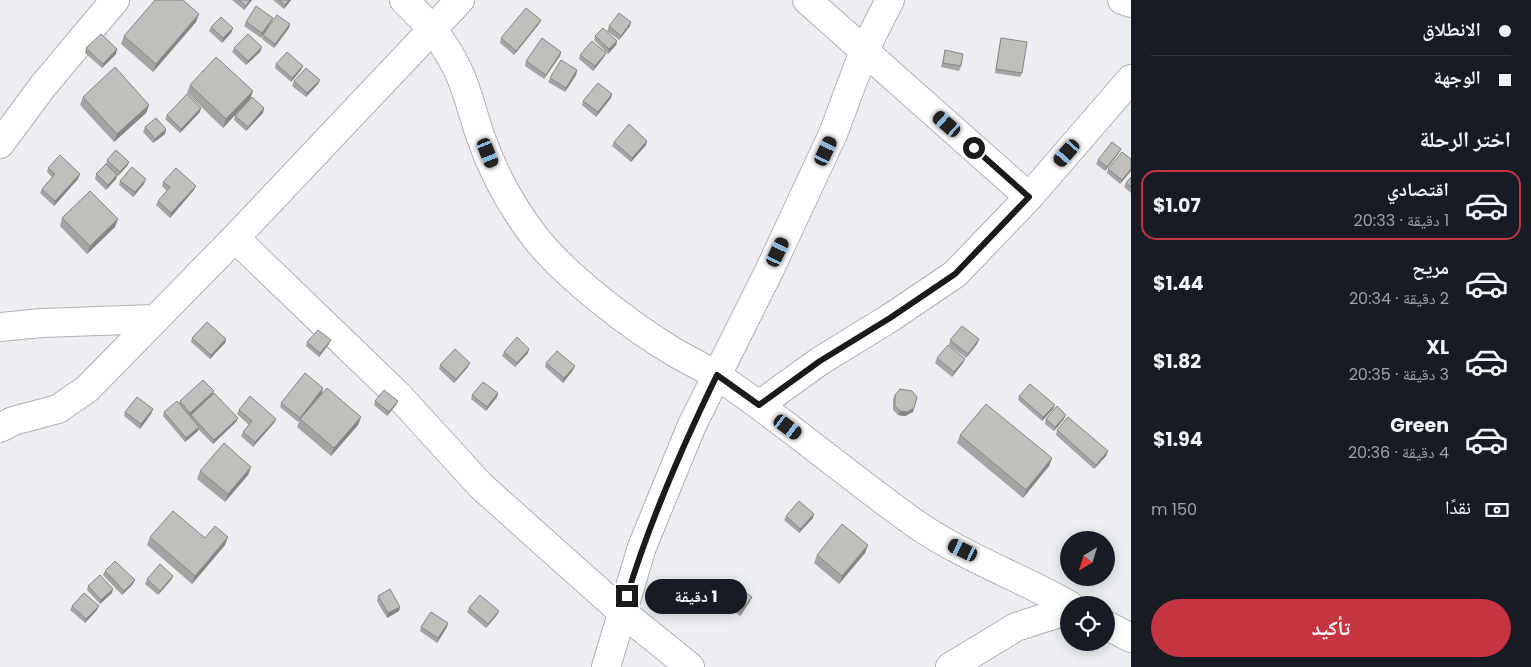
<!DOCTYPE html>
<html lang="ar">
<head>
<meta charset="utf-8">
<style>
	body { margin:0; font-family:Poppins,"Noto Naskh Arabic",sans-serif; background:#242831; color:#f1f3f6; direction:rtl; height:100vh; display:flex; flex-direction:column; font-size:19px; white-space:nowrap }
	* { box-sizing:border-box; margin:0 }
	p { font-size:16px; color:#9ea1a6 }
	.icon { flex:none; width:28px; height:28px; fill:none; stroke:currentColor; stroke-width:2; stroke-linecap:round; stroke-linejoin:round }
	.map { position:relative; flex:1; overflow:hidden; direction:ltr }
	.details { display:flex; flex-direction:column; background:#171b24; width:400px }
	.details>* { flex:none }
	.hud { display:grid; align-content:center; height:110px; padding:0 20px; background:#171b24 }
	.needle { width:32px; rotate:218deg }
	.buttons { position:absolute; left:1060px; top:531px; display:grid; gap:10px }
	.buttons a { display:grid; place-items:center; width:55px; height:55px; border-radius:50%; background:#171b24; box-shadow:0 2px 12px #0003; font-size:25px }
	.end { position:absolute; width:22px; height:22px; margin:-11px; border:6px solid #1b1b1c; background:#fff; box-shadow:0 0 0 2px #fff }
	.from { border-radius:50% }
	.bubble { position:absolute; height:35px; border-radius:18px; background:#171b24; box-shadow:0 2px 12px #0003; font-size:16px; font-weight:700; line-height:35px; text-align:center; direction:rtl }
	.car { position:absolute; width:15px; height:30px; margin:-15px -8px; border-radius:6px; box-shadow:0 0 4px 1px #0007; background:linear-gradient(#222 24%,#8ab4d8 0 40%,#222 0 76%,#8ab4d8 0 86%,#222 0) }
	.hud b { display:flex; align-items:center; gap:18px; height:48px; font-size:19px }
	.hud b+b { border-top:1px solid #363941 }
	.hud i { width:12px; height:12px; background:#f1f3f6 }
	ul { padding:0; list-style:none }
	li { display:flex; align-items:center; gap:15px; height:70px; margin:0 10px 8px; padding:0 10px; border:2px solid transparent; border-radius:15px }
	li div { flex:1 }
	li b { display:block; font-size:19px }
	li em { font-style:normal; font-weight:700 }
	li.selected { border-color:#c43441 }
	li>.icon { width:45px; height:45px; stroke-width:1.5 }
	h2 { padding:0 20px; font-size:22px; line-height:60px }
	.pay { display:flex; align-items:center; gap:12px; height:55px; padding:0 20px; font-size:19px }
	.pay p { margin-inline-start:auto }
	.cta { display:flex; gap:10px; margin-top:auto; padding:10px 20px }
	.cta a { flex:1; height:58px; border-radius:30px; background:#c43441; color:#fff; font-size:20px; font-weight:700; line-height:58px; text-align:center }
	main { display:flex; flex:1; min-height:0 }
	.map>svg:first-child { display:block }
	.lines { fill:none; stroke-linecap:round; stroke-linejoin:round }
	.street-casing { stroke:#b0b1b4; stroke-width:30 }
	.street { stroke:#fff; stroke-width:28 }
	.wall { fill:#a5a4a2 }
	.shaded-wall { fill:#868684 }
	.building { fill:#c0bfbc; stroke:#868684 }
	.route { stroke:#1b1b1c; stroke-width:6 }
</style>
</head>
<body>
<main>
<section class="details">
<div class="hud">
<b><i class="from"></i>الانطلاق</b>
<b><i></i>الوجهة</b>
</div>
<h2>اختر الرحلة</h2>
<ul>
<li class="selected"><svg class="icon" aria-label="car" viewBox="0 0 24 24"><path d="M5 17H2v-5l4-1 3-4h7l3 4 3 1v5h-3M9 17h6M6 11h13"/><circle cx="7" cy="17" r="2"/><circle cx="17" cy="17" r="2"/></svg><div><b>اقتصادي</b><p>1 دقيقة · 20:33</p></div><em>$1.07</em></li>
<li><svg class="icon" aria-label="car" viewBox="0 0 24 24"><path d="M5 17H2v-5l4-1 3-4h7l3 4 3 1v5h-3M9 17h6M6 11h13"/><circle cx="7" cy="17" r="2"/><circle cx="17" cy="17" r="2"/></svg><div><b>مريح</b><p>2 دقيقة · 20:34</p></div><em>$1.44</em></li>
<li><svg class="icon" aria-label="car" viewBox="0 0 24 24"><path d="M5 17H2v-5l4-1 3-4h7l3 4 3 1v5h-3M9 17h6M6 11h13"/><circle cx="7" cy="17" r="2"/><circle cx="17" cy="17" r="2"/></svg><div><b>XL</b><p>3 دقيقة · 20:35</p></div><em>$1.82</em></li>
<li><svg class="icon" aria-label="car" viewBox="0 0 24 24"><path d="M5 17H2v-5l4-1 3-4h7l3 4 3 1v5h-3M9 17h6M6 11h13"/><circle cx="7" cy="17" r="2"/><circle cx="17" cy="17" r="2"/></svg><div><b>Green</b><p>4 دقيقة · 20:36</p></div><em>$1.94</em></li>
</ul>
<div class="pay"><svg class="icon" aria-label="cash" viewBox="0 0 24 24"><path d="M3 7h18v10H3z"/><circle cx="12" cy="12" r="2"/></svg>نقدًا<p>150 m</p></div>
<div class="cta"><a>تأكيد</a></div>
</section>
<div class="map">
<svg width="1131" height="667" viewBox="0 0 1131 667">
	<rect width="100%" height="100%" fill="#edeef1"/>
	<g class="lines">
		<g class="street-casing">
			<path id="street" d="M 404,0 C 422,18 439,35 451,57 C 466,82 471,109 480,135 C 493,173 511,206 535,237 C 565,276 632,327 674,352 C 689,361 705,368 719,377 C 786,422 847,475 913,522 C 961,556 1018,576 1069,605
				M 807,0 L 1029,197
				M 1122,0 L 1131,3
				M 0,144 L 43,86 L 115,0
				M 235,238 L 398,395 L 481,486 L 622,612 L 690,667
				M 0,327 L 42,323 L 155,319
				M 759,405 L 820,361 L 890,318 L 955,274 L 1029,197 L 1131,79
				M 0,428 L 13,421 L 58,409 L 87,389 L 235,238 L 460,0
				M 1106,625 L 1131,638
				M 606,667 L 642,547 L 692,425 L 770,269 L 833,134 L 864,51 L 890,0
				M 950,667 L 1016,627 L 1069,610"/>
		</g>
		<use href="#street" class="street"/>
	</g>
	<path class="wall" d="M 232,0 L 252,0 L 244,10 Z
		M 273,0 L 291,0 L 284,9 Z
		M 273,18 L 271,22 L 261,38 L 244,26 L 246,22 Z
		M 541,20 L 539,24 L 514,55 L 500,43 L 501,38 Z
		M 196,22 L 153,72 L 121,44 L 124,36 Z
		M 290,24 L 289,28 L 274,48 L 262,39 L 263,35 Z
		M 609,26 L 630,26 L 619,40 L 607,31 Z
		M 211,27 L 233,28 L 231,33 L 222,43 L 209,31 Z
		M 595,36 L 617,41 L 616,45 L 608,54 L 594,40 Z
		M 1001,38 L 1022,73 L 1020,77 L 995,73 L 1000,42 Z
		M 262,47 L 260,52 L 246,65 L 232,52 L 234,48 Z
		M 86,48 L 116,54 L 102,68 L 85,53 Z
		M 945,50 L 961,66 L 959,71 L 941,67 Z
		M 561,52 L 560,56 L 544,79 L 525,66 L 526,61 Z
		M 606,53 L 604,57 L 593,71 L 579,59 L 580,55 Z
		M 276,64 L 301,70 L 291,82 L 275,68 Z
		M 577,70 L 576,75 L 565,92 L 548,82 L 550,78 Z
		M 294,81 L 318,84 L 306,97 L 292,86 Z
		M 190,85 L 253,91 L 250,99 L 264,108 L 263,113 L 246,131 L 234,120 L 235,116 L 249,100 L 223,128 L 187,93 Z
		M 612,94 L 611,98 L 596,117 L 582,105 L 583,101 Z
		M 83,97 L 149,105 L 146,113 L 114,142 L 80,105 Z
		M 200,112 L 180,133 L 165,119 L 167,115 Z
		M 145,127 L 166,129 L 165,134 L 153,143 L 143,132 Z
		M 614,142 L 646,145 L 631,162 L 612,146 Z
		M 1119,153 L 1105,171 L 1096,164 L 1098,160 Z
		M 1131,159 L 1131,171 L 1120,184 L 1107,173 L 1108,169 Z
		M 107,160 L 129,162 L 127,166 L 118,176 L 117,175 L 116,179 L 106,190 L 95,179 L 96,174 L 106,164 Z
		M 48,168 L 78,179 L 54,206 L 40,193 L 42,189 L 52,177 L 47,172 Z
		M 1131,177 L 1131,193 L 1124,187 L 1126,183 Z
		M 120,181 L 144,184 L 133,197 L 119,185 Z
		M 163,182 L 194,190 L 170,218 L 156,205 L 158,201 L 167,191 L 162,186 Z
		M 62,218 L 115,227 L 87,254 L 60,226 Z
		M 192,338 L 226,339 L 225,343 L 210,359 L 191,342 Z
		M 979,339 L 977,344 L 966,358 L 949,345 L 950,340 Z
		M 307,342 L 329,344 L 319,357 L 306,346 Z
		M 504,352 L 528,353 L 515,367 L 502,356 Z
		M 937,358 L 963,363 L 952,377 L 935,363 Z
		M 546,363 L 575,366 L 573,370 L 563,383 L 545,367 Z
		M 440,365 L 468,367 L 454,383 L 439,369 Z
		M 214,391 L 212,394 L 238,418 L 236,422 L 213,444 L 198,429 L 198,431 L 185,442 L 163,416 L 164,412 L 179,403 L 180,401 Z
		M 322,393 L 303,416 L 361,417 L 358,425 L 331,456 L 297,427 L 300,419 L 298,422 L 280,407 L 281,403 Z
		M 498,393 L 497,397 L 486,411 L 471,399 L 472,395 Z
		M 895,395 L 914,408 L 913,412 L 905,416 L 898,415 L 893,410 L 893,399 Z
		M 1019,396 L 1053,409 L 1042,421 L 1018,400 Z
		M 375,401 L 398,401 L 396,405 L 387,416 L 374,405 Z
		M 153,409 L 151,414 L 140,429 L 124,416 L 125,412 Z
		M 239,410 L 276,419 L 274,423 L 253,447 L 241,436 L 243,432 L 249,425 L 237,414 Z
		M 1046,419 L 1064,419 L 1054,431 L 1045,424 Z
		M 1057,430 L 1108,451 L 1106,456 L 1094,469 L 1056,435 Z
		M 960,435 L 1052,458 L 1049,466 L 1023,498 L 957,443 Z
		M 251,467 L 248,475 L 225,502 L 197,479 L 200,471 Z
		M 786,516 L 813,518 L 799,533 L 784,520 Z
		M 150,537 L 205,538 L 225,545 L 192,584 L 147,545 Z
		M 868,545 L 865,553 L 839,584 L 814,563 L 817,555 Z
		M 105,571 L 135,580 L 133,584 L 122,595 L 103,575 Z
		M 173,576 L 171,580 L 158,595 L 145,584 L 147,579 Z
		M 88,586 L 112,593 L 100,604 L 87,590 Z
		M 378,596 L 400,607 L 399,611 L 387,618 L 377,601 Z
		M 752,597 L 750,601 L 740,616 L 724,604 L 726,600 Z
		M 72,606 L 97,610 L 85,623 L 70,610 Z
		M 469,608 L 499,611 L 497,615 L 486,628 L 467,612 Z
		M 421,627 L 447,627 L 437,643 L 420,631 Z"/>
	<path class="shaded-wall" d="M 250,0 L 252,0 L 244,10 L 246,6 Z
		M 289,0 L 291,0 L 284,9 L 285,5 Z
		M 199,14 L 196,22 L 153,72 L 156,64 Z
		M 273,18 L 271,22 L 261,38 L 262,33 Z
		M 541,20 L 539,24 L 514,55 L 516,51 Z
		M 631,22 L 630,26 L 619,40 L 621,36 Z
		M 290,24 L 289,28 L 274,48 L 275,44 Z
		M 233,28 L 231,33 L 222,43 L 223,38 Z
		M 617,41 L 616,45 L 608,54 L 609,49 Z
		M 262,47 L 260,52 L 246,65 L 248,61 Z
		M 117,49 L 116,54 L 102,68 L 103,64 Z
		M 561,52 L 560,56 L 544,79 L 546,75 Z
		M 606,53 L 604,57 L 593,71 L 595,66 Z
		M 303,66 L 301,70 L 291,82 L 292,78 Z
		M 577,70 L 576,75 L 565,92 L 566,88 Z
		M 320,80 L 318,84 L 306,97 L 307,93 Z
		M 253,91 L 250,99 L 223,128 L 226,119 Z
		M 612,94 L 611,98 L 596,117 L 598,112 Z
		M 149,105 L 146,113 L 114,142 L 117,134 Z
		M 201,108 L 200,112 L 180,133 L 181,129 Z
		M 264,108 L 263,113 L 246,131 L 248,127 Z
		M 166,129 L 165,134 L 153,143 L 155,139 Z
		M 647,141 L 646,145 L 631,162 L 632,158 Z
		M 1121,149 L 1119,153 L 1105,171 L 1107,167 Z
		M 129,162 L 127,166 L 118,176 L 120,172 Z
		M 1131,169 L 1131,171 L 1120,184 L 1122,180 Z
		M 80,174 L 78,179 L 54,206 L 55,201 Z
		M 117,175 L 116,179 L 106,190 L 108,185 Z
		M 146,179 L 144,184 L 133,197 L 135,192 Z
		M 196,186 L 194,190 L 170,218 L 171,213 Z
		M 118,219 L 115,227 L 87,254 L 90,246 Z
		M 226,339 L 225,343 L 210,359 L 211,355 Z
		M 979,339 L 977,344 L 966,358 L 968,354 Z
		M 331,340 L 329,344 L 319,357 L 320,353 Z
		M 529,349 L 528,353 L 515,367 L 517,363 Z
		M 965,359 L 963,363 L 952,377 L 954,372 Z
		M 470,363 L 468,367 L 454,383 L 456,379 Z
		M 575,366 L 573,370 L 563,383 L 564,378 Z
		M 323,388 L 322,393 L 298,422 L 300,418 Z
		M 214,391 L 212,395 L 188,417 L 190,413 Z
		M 498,393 L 497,397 L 486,411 L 487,407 Z
		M 398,401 L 396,405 L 387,416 L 389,412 Z
		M 1055,405 L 1053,409 L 1042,421 L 1043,417 Z
		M 914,408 L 913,412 L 905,416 L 898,415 L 900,411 Z
		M 153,409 L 151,414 L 140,429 L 141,424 Z
		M 1066,415 L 1064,419 L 1054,431 L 1055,427 Z
		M 361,417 L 358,425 L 331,456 L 334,448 Z
		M 238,418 L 236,422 L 213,444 L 214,440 Z
		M 276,419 L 274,423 L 253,447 L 255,442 Z
		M 199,427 L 198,431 L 185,442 L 186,438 Z
		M 1108,451 L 1106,456 L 1094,469 L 1096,465 Z
		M 1052,458 L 1049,466 L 1023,498 L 1026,490 Z
		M 251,467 L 248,475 L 225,502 L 228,494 Z
		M 814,514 L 813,518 L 799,533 L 800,529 Z
		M 228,537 L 225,545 L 192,584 L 195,576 Z
		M 868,545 L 865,553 L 839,584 L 842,576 Z
		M 173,576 L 171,580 L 158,595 L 160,591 Z
		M 135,580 L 133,584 L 122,595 L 124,591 Z
		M 113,589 L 112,593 L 100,604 L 101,600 Z
		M 752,597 L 750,601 L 740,616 L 741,612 Z
		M 99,606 L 97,610 L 85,623 L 86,619 Z
		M 400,607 L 399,611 L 387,618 L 388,613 Z
		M 499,611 L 497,615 L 486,628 L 488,624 Z
		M 448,623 L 447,627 L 437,643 L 438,638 Z"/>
	<path class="building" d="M 155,0 L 183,0 L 199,14 L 156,64 L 124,36 Z
		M 239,0 L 250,0 L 246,6 Z
		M 279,0 L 289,0 L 285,5 Z
		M 256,6 L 273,18 L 262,33 L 246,22 Z
		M 526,8 L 541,20 L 516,51 L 501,38 Z
		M 619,13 L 631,22 L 621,36 L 609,26 Z
		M 277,15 L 290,24 L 275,44 L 263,35 Z
		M 221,17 L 233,28 L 223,38 L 211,27 Z
		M 603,28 L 617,41 L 609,49 L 595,36 Z
		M 101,34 L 117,49 L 103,64 L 86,48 Z
		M 248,34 L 262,47 L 248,61 L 234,48 Z
		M 542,38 L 561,52 L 546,75 L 526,61 Z
		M 1001,38 L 1027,42 L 1022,73 L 996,69 Z
		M 592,41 L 606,53 L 595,66 L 580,55 Z
		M 945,50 L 963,54 L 961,66 L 943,63 Z
		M 287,52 L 303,66 L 292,78 L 276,64 Z
		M 216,57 L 253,91 L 226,119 L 190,85 Z
		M 561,60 L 577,70 L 566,88 L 550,78 Z
		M 115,67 L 149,105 L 117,134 L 83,97 Z
		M 306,68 L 320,80 L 307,93 L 294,81 Z
		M 598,83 L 612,94 L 598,112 L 583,101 Z
		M 187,94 L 201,108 L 181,129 L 167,115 Z
		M 252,97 L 264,108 L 248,127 L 235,116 Z
		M 156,118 L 166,129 L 155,139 L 145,127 Z
		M 629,124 L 647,141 L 632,158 L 614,142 Z
		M 1112,142 L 1121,149 L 1107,167 L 1098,160 Z
		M 116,150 L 129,162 L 120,172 L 107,160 Z
		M 1122,152 L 1131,159 L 1131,169 L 1122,180 L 1108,169 Z
		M 60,155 L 80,174 L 55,201 L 42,189 L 55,174 L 48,168 Z
		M 106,164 L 117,175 L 108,185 L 96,174 Z
		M 132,167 L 146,179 L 135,192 L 120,181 Z
		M 176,168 L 196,186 L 171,213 L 158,201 L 170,187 L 163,182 Z
		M 1131,177 L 1131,187 L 1126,183 Z
		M 90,191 L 118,219 L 90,246 L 62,218 Z
		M 207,322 L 226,339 L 211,355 L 192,338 Z
		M 962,326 L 979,339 L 968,354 L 950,340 Z
		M 318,330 L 331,340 L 320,353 L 307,342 Z
		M 517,337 L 529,349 L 517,363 L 504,352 Z
		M 948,345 L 965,359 L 954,372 L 937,358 Z
		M 455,349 L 470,363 L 456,379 L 440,365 Z
		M 557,351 L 575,366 L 564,378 L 546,363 Z
		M 305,373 L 323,388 L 300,418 L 281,403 Z
		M 203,380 L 214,391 L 190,413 L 180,401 Z
		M 483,382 L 498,393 L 487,407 L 472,395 Z
		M 1030,384 L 1055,405 L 1043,417 L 1019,396 Z
		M 327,388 L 361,417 L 334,448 L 300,419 Z
		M 900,389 L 912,391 L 917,397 L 914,408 L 907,412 L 900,411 L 895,406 L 895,395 Z
		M 384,390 L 398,401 L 389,412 L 375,401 Z
		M 214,393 L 238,418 L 214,440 L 191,415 Z
		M 250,396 L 276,419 L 255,442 L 243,432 L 252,421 L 239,410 Z
		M 137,397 L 153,409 L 141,424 L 125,412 Z
		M 177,401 L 199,427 L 186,438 L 164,412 Z
		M 986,404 L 1052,458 L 1026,490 L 960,435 Z
		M 1057,406 L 1066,415 L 1055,427 L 1046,419 Z
		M 1068,417 L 1108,451 L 1096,465 L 1057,430 Z
		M 224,443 L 251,467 L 228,494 L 200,471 Z
		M 799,501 L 814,514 L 800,529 L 786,516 Z
		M 173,511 L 205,538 L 215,526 L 228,537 L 195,576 L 150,537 Z
		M 842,524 L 868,545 L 842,576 L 817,555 Z
		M 115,561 L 135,580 L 124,591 L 105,571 Z
		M 160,564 L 173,576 L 160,591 L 147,579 Z
		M 100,575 L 113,589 L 101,600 L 88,586 Z
		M 737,586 L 752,597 L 741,612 L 726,600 Z
		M 390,589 L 400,607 L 388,613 L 378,596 Z
		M 84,593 L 99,606 L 86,619 L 72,606 Z
		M 480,595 L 499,611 L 488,624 L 469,608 Z
		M 431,612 L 448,623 L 438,638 L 421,627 Z"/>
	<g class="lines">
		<path class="route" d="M 627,596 C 650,520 682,447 717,375 L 759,405 L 820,361 L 890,318 L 955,274 L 1029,197 L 974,148"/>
	</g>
</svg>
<div class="buttons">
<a><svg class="needle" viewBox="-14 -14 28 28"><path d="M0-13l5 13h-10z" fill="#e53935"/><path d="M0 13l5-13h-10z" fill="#9ea1a6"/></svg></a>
<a><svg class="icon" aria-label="locate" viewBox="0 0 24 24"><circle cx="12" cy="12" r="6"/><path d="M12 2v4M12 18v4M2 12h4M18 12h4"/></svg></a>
</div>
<i class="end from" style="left:974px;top:148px"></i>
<i class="end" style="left:627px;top:596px"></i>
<div class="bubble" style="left:645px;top:579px;width:102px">1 دقيقة</div>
<i class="car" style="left:947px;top:124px;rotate:311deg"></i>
<i class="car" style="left:826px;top:151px;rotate:25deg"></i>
<i class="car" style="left:488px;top:153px;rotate:158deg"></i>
<i class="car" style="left:1067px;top:153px;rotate:221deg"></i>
<i class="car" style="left:778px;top:252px;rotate:25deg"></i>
<i class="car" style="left:788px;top:427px;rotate:127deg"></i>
<i class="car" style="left:963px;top:550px;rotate:296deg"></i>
</div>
</main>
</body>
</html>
